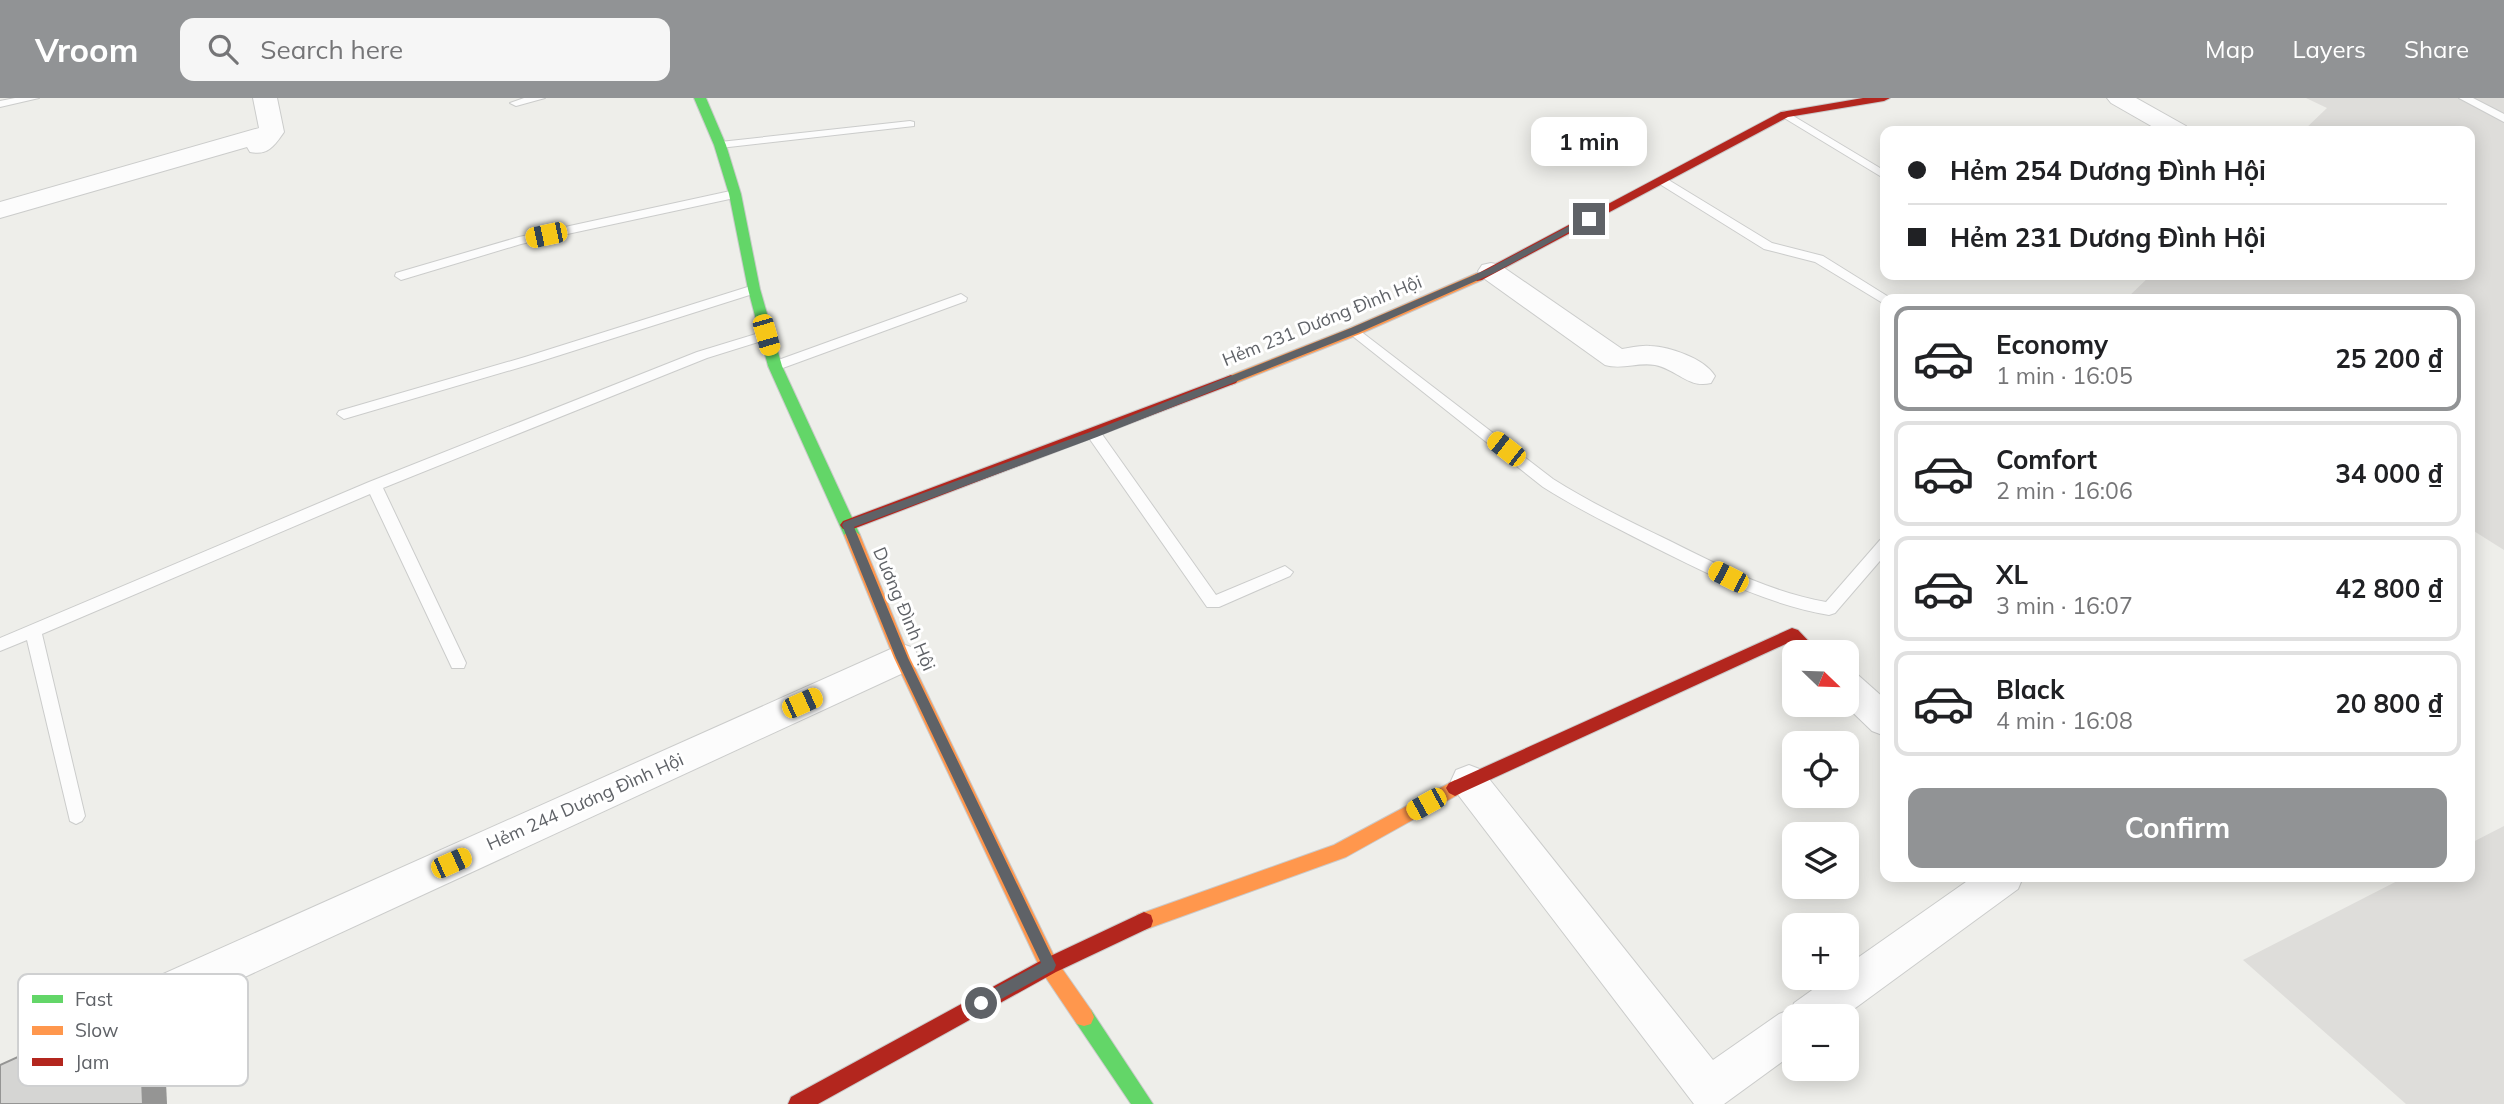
<!DOCTYPE html>
<html lang="en">
<head>
<meta charset="utf-8">
<style>
	body { margin:0; font-family:Mulish,sans-serif; background:#f6f6f6; color:#202124; height:100vh; display:flex; flex-direction:column; font-size:26px; white-space:nowrap }
	* { box-sizing:border-box; margin:0 }
	p { font-size:23px; color:#757577 }
	.icon { flex:none; width:38px; height:38px; fill:none; stroke:currentColor; stroke-width:2; stroke-linecap:round; stroke-linejoin:round }
	.map { position:relative; flex:1; overflow:hidden }
	.sheet { position:absolute; left:1880px; top:196px; width:595px; height:588px; display:flex; flex-direction:column; background:#fff; border-radius:14px; box-shadow:0 4px 18px #0003 }
	.sheet>* { flex:none }
	.banner { position:absolute; left:1880px; top:28px; width:595px; height:154px; border-radius:14px; box-shadow:0 4px 18px #0003; display:grid; align-content:center; height:154px; padding:0 28px; background:#fff }
	.needle { width:46px; rotate:113deg }
	.tools { position:absolute; left:1782px; top:542px; display:grid; gap:14px }
	.tools a { display:grid; place-items:center; width:77px; height:77px; border-radius:14px; background:#fff; box-shadow:0 4px 18px #0003; font-size:35px }
	.end { position:absolute; width:32px; height:32px; margin:-16px; border:9px solid #5f6267; background:#fff; box-shadow:0 0 0 4px #fff }
	.from { border-radius:50% }
	.bubble { position:absolute; height:49px; border-radius:14px; background:#fff; box-shadow:0 4px 18px #0003; font-size:23px; font-weight:700; line-height:49px; text-align:center }
	.car { position:absolute; width:21px; height:42px; margin:-21px -10px; border-radius:9px; box-shadow:0 0 5px 2px #0007; background:linear-gradient(#f5c518 24%,#345 0 40%,#f5c518 0 76%,#345 0 86%,#f5c518 0) }
	.banner b { display:flex; align-items:center; gap:24px; height:66px; font-size:26px }
	.banner b+b { border-top:2px solid #e0e0e0 }
	.banner i { width:18px; height:18px; background:#202124 }
	ul { padding:12px 0 0; list-style:none }
	li { display:flex; align-items:center; gap:21px; height:105px; margin:0 14px 10px; padding:0 14px; border:4px solid #e0e0e0; border-radius:14px }
	li div { flex:1 }
	li b { display:block; font-size:26px }
	li em { font-style:normal; font-weight:700 }
	li.selected { border-color:#919395 }
	li>.icon { width:63px; height:63px; stroke-width:1.5 }
	.action { display:flex; gap:14px; margin-top:auto; padding:14px 28px }
	.action a { flex:1; height:80px; border-radius:14px; background:#919395; color:#fff; font-size:28px; font-weight:700; line-height:80px; text-align:center }
	header { display:flex; align-items:center; gap:42px; box-sizing:border-box; height:98px; padding:0 35px; background:#919395; color:#fff }
	header strong { font-size:33px }
	nav { display:flex; gap:38px; margin-inline-start:auto; font-size:24px }
	.search { width:490px; height:63px; background:#f6f6f6; display:flex; align-items:center; gap:18px; box-sizing:border-box; padding:0 24px; border-radius:14px; color:#757577; font-size:26px }
	.map>svg:first-child { display:block }
	.industrial { fill:#deddda }
	.lines { fill:none; stroke-linecap:round; stroke-linejoin:round }
	.lane-casing { stroke:#cbcccb; stroke-width:2 }
	.street-casing { stroke:#cbcccb; stroke-width:2 }
	.fast-casing { stroke:#cacaca; stroke-width:2 }
	.slow-casing { stroke:#cacaca; stroke-width:2 }
	.jam-casing { stroke:#cacaca; stroke-width:2 }
	.lane { fill:#fcfcfc; fill-rule:evenodd }
	.street { fill:#fcfcfc; fill-rule:evenodd }
	.fast { fill:#63d668; fill-rule:evenodd }
	.slow { fill:#ff974d; fill-rule:evenodd }
	.jam { fill:#b3261e; fill-rule:evenodd }
	.shaded-wall { fill:#959594 }
	.building { fill:#d5d5d3; stroke:#959594; stroke-width:2 }
	.route { fill:#5f6267 }
	.labels { text-anchor:middle; stroke-width:6; stroke-linejoin:round; paint-order:stroke }
	.street-label { font-size:18px; fill:#5f6267; stroke:#fff }
	.key { fill:#fff; stroke:#cfd0d1; stroke-width:2 }
	.key-label { font-size:19px; fill:#5f6267 }
</style>
</head>
<body>
<header>
<strong>Vroom</strong>
<div class="search"><svg class="icon" aria-label="search" viewBox="0 0 24 24"><circle cx="10" cy="10" r="6"/><path d="M15 15l6 6"/></svg>Search here</div>
<nav><a>Map</a><a>Layers</a><a>Share</a></nav>
</header>
<div class="map">
<svg width="2504" height="1006" viewBox="0 0 2504 1006">
	<rect width="100%" height="100%" fill="#eeeeea"/>
	<path class="industrial" d="M 2306,0 L 2504,0 L 2504,452 L 2469,430 L 2469,201 L 2126,201 L 2151,177 L 2469,177 L 2469,33 L 2303,33 L 2327,10 Z
		M 2504,728 L 2504,1006 L 2406,1006 L 2243,862 L 2405,779 L 2469,779 L 2469,746 Z"/>
	<g class="lines">
		<g class="lane-casing">
			<path id="lane" d="M 15,0 L 39,0 L 0,9 L 0,3 Z
				M 524,0 L 545,0 L 516,8 L 510,5 Z
				M 2459,0 L 2473,0 L 2504,16 L 2504,24 Z
				M 1785,13 L 1885,73 L 1885,81 L 1781,18 L 1781,14 Z
				M 910,23 L 914,24 L 914,28 L 720,50 L 714,47 L 720,44 Z
				M 1662,78 L 1772,145 L 1823,158 L 1892,201 L 1881,204 L 1815,164 L 1764,151 L 1658,85 L 1656,82 Z
				M 735,92 L 741,96 L 739,99 L 521,146 L 401,182 L 395,178 L 396,175 L 519,139 Z
				M 754,187 L 760,191 L 759,194 L 535,265 L 344,321 L 337,316 L 339,313 L 525,259 Z
				M 961,196 L 967,200 L 966,203 L 780,271 L 770,271 L 768,268 L 770,265 Z
				M 1355,229 L 1553,381 C 1591,405 1631,424 1672,444 C 1722,469 1770,494 1826,504 L 1880,442 L 1885,440 L 1885,457 L 1835,515 L 1829,517 C 1763,505 1715,479 1656,450 C 1617,430 1579,412 1543,389 L 1350,236 L 1350,230 Z
				M 766,233 L 771,234 L 771,240 L 707,260 L 383,390 L 466,565 L 464,570 L 452,570 L 370,396 L 42,536 L 85,718 L 82,723 L 76,726 L 70,723 L 27,542 L 0,553 L 0,540 L 369,384 L 697,254 Z
				M 1094,331 L 1099,332 L 1216,497 L 1285,468 L 1293,474 L 1290,478 L 1219,509 L 1207,509 L 1089,340 L 1087,336 L 1089,332 Z"/>
		</g>
		<g class="street-casing">
			<path id="street" d="M 253,0 L 277,0 L 284,34 C 275,47 268,58 250,54 L 247,49 L 0,120 L 0,104 L 259,30 Z
				M 2107,0 L 2136,0 L 2186,28 L 2189,33 L 2160,33 L 2111,5 Z
				M 1491,165 L 1500,167 L 1622,251 C 1631,250 1640,247 1650,248 C 1670,249 1704,260 1715,278 L 1711,285 C 1689,291 1676,271 1655,267 C 1638,264 1622,272 1605,267 L 1482,179 L 1478,173 L 1482,167 Z
				M 902,546 L 914,550 L 919,560 L 914,570 L 117,938 L 102,944 L 87,938 L 81,924 L 87,910 Z
				M 1846,573 L 1858,577 L 1885,601 L 1885,638 L 1872,633 L 1845,607 Z
				M 1469,667 L 1482,672 L 1713,962 L 1779,916 L 1792,911 L 1794,905 L 1829,880 L 1846,880 L 1846,868 L 1973,779 L 2023,779 L 2018,791 L 1843,919 L 1794,919 L 1794,955 L 1724,1006 L 1694,1006 L 1456,694 L 1451,683 L 1456,672 Z"/>
		</g>
		<g class="fast-casing">
			<path id="fast" d="M 694,0 L 706,0 L 726,47 L 741,96 L 760,191 L 782,268 L 860,437 L 857,441 L 852,443 L 844,437 L 768,268 L 748,191 L 729,96 L 714,47 Z
				M 1084,910 L 1091,912 L 1153,1006 L 1131,1006 L 1077,926 L 1074,919 L 1077,912 Z"/>
		</g>
		<g class="slow-casing">
			<path id="slow" d="M 1477,175 L 1482,176 L 1482,182 L 1360,236 L 1236,285 L 1231,287 L 1224,282 L 1226,279 L 1350,230 Z
				M 852,431 L 860,437 L 910,560 L 1056,862 L 1091,912 L 1094,919 L 1091,926 L 1084,928 L 1077,926 L 1042,874 L 894,560 L 844,437 Z
				M 1455,682 L 1461,685 L 1464,690 L 1461,695 L 1346,759 L 1144,832 L 1137,829 L 1135,823 L 1137,817 L 1334,747 Z"/>
		</g>
		<g class="jam-casing">
			<path id="jam" d="M 1863,0 L 1890,0 L 1884,3 L 1788,19 L 1482,182 L 1477,183 L 1471,179 L 1781,14 Z
				M 1231,277 L 1238,282 L 1236,285 L 853,431 L 843,431 L 840,427 L 843,423 Z
				M 1792,530 L 1798,532 L 1820,555 L 1801,555 L 1790,544 L 1461,695 L 1455,698 L 1449,695 L 1446,690 L 1449,685 Z
				M 1144,814 L 1151,817 L 1153,823 L 1151,829 L 1056,874 L 818,1006 L 788,1006 L 791,999 L 1042,862 Z"/>
		</g>
		<use href="#lane" class="lane"/>
		<use href="#street" class="street"/>
		<use href="#fast" class="fast"/>
		<use href="#slow" class="slow"/>
		<use href="#jam" class="jam"/>
	</g>
	<path class="shaded-wall" d="M 139,904 L 163,919 L 167,1006 L 143,1006 Z"/>
	<path class="building" d="M 139,904 L 143,1006 L 0,1006 L 0,967 Z"/>
	<path class="route" d="M 1586,119 L 1593,121 L 1494,175 L 1358,235 L 1097,339 L 854,429 L 908,560 L 1056,867 L 1054,872 L 985,910 L 976,910 L 976,900 L 1041,865 L 896,560 L 842,427 L 844,424 L 1090,334 L 1351,230 L 1488,171 Z"/>
	<g class="labels">
		<g class="street-label">
			<text transform="translate(1322 223) rotate(-22)" y="6">Hẻm 231 Dương Đình Hội</text>
			<text transform="translate(904 511) rotate(67)" y="6">Dương Đình Hội</text>
			<text transform="translate(585 704) rotate(-24)" y="6">Hẻm 244 Dương Đình Hội</text>
		</g>
	</g>
	<rect x="18" y="876" width="230" height="112" rx="10" class="key"/>
	<rect x="32" y="897" width="31" height="8" fill="#63d668"/>
	<rect x="32" y="928" width="31" height="9" fill="#ff974d"/>
	<rect x="32" y="960" width="31" height="8" fill="#b3261e"/>
	<g class="key-label">
		<text x="75" y="908">Fast</text>
		<text x="75" y="939">Slow</text>
		<text x="75" y="971">Jam</text>
	</g>
</svg>
<div class="tools">
<a><svg class="needle" viewBox="-14 -14 28 28"><path d="M0-13l5 13h-10z" fill="#e53935"/><path d="M0 13l5-13h-10z" fill="#757577"/></svg></a>
<a><svg class="icon" aria-label="locate" viewBox="0 0 24 24"><circle cx="12" cy="12" r="6"/><path d="M12 2v4M12 18v4M2 12h4M18 12h4"/></svg></a>
<a><svg class="icon" aria-label="layers" viewBox="0 0 24 24"><path d="M12 4l9 5-9 5-9-5zM3 14l9 5 9-5"/></svg></a>
<a>+</a>
<a>−</a>
</div>
<i class="end from" style="left:981px;top:905px"></i>
<i class="end" style="left:1589px;top:121px"></i>
<div class="bubble" style="left:1531px;top:19px;width:116px">1 min</div>
<i class="car" style="left:546px;top:137px;rotate:258deg"></i>
<i class="car" style="left:766px;top:237px;rotate:164deg"></i>
<i class="car" style="left:1506px;top:351px;rotate:308deg"></i>
<i class="car" style="left:1728px;top:479px;rotate:297deg"></i>
<i class="car" style="left:802px;top:605px;rotate:66deg"></i>
<i class="car" style="left:1426px;top:706px;rotate:241deg"></i>
<i class="car" style="left:451px;top:765px;rotate:66deg"></i>
<div class="banner">
<b><i class="from"></i>Hẻm 254 Dương Đình Hội</b>
<b><i></i>Hẻm 231 Dương Đình Hội</b>
</div>
<section class="sheet">
<ul>
<li class="selected"><svg class="icon" aria-label="car" viewBox="0 0 24 24"><path d="M5 17H2v-5l4-1 3-4h7l3 4 3 1v5h-3M9 17h6M6 11h13"/><circle cx="7" cy="17" r="2"/><circle cx="17" cy="17" r="2"/></svg><div><b>Economy</b><p>1 min · 16:05</p></div><em>25 200 ₫</em></li>
<li><svg class="icon" aria-label="car" viewBox="0 0 24 24"><path d="M5 17H2v-5l4-1 3-4h7l3 4 3 1v5h-3M9 17h6M6 11h13"/><circle cx="7" cy="17" r="2"/><circle cx="17" cy="17" r="2"/></svg><div><b>Comfort</b><p>2 min · 16:06</p></div><em>34 000 ₫</em></li>
<li><svg class="icon" aria-label="car" viewBox="0 0 24 24"><path d="M5 17H2v-5l4-1 3-4h7l3 4 3 1v5h-3M9 17h6M6 11h13"/><circle cx="7" cy="17" r="2"/><circle cx="17" cy="17" r="2"/></svg><div><b>XL</b><p>3 min · 16:07</p></div><em>42 800 ₫</em></li>
<li><svg class="icon" aria-label="car" viewBox="0 0 24 24"><path d="M5 17H2v-5l4-1 3-4h7l3 4 3 1v5h-3M9 17h6M6 11h13"/><circle cx="7" cy="17" r="2"/><circle cx="17" cy="17" r="2"/></svg><div><b>Black</b><p>4 min · 16:08</p></div><em>20 800 ₫</em></li>
</ul>
<div class="action"><a>Confirm</a></div>
</section>
</div>
</body>
</html>
